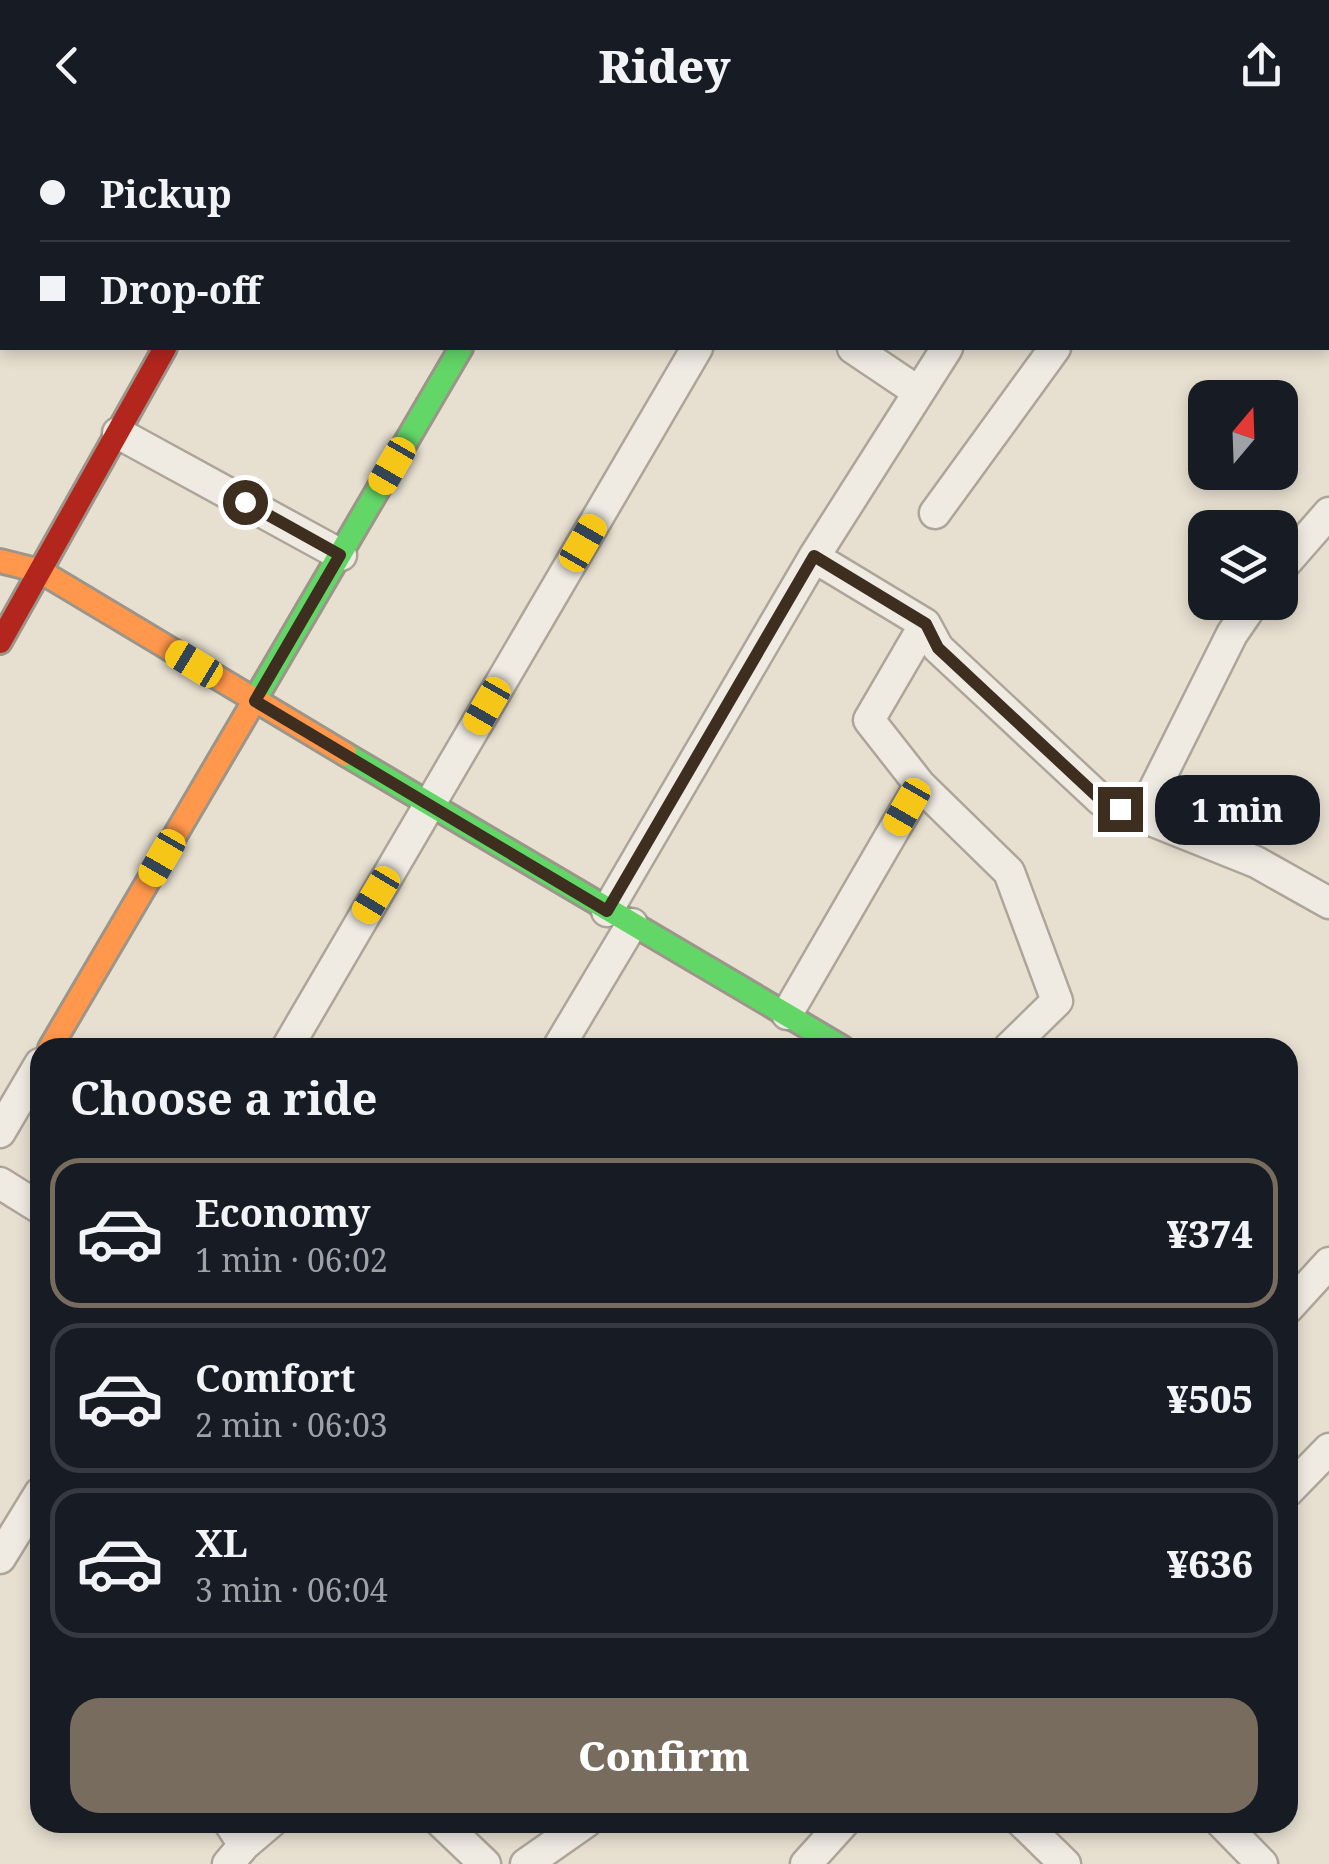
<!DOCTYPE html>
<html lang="en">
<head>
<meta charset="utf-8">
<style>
	body { margin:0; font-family:"Noto Serif",serif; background:#20242c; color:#f1f3f6; height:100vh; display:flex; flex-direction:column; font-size:38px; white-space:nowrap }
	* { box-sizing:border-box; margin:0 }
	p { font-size:32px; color:#9ea1a6 }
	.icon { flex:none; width:55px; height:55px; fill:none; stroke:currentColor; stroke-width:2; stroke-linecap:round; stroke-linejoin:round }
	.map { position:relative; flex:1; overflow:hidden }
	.drawer { position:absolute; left:30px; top:908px; width:1268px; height:795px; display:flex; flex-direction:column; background:#171b24; border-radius:30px; box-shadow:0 5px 15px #0003 }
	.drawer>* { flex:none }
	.hud { position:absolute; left:0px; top:0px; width:1330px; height:220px; box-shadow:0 5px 15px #0003; display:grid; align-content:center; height:220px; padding:0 40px; background:#171b24 }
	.needle { width:65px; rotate:19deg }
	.tools { position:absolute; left:1188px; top:250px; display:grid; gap:20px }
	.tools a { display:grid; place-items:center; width:110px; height:110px; border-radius:20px; background:#171b24; box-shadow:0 5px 15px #0003; font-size:50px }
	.end { position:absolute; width:45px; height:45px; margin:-22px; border:12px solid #3d2e20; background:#fff; box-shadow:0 0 0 5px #fff }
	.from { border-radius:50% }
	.bubble { position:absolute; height:70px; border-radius:30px; background:#171b24; box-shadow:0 5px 15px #0003; font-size:32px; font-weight:800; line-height:70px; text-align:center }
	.car { position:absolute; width:30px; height:60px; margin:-30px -15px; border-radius:12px; box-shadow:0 0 8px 2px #0007; background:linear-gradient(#f5c518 24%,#345 0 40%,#f5c518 0 76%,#345 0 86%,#f5c518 0) }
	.hud b { display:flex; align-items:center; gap:35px; height:95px; font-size:38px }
	.hud b+b { border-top:2px solid #363941 }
	.hud i { width:25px; height:25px; background:#f1f3f6 }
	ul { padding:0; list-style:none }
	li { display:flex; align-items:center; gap:30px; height:150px; margin:0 20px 15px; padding:0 20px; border:5px solid #363941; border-radius:30px }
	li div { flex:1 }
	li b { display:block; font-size:38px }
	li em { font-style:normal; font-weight:800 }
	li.current { border-color:#786c5e }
	li>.icon { width:90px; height:90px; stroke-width:1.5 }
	h2 { padding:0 40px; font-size:45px; line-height:120px }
	.primary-button { display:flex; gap:20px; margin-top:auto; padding:20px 40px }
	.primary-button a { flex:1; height:115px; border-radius:30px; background:#786c5e; color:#fff; font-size:40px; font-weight:800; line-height:115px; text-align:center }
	header { display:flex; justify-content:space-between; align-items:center; height:130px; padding:0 40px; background:#171b24; font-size:45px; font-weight:800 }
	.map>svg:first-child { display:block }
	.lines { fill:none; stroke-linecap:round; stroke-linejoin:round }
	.street-casing { stroke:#ada599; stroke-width:35 }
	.fast-casing { stroke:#9c958a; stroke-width:28 }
	.slow-casing { stroke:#9c958a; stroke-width:28 }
	.jam-casing { stroke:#9c958a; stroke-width:28 }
	.street { stroke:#efebe3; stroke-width:30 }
	.fast { stroke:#63d668; stroke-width:22 }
	.slow { stroke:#ff974d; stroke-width:22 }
	.jam { stroke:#b3261e; stroke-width:22 }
	.route { stroke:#3d2e20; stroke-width:12 }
</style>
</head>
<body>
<header><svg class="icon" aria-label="back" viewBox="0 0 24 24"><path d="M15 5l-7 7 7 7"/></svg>Ridey<svg class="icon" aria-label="share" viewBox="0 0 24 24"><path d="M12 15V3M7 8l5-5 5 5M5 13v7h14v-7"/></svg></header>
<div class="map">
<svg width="1329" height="1734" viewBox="0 0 1329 1734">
	<rect width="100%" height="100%" fill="#e7e0d1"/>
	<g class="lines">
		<g class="street-casing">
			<path id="street" d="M 542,0 L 546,2
				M 1100,2 L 1102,0
				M 853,218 L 917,261
				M 118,303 L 341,425
				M 935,383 L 1055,218
				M 814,427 L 925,494 L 938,518 L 1101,670 L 1256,732 L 1329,773
				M 1280,439 L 1329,383
				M 920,655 L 1009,742 L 1057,871 L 1009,918
				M 1140,688 L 1232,504 L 1254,472
				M 607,781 L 814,427 L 947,218
				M 787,884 L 920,655 L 869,590 L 925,494
				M 287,918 L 697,218
				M 558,918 L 632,794
				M 0,1002 L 40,934
				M 0,1053 L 40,1078
				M 1288,1178 L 1329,1133
				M 1288,1361 L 1329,1319
				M 0,1428 L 40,1363
				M 441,1692 L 485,1734
				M 1022,1692 L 1065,1734
				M 1221,1692 L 1262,1734
				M 244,1715 L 271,1692
				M 228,1734 L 244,1715 L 229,1692
				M 526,1734 L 586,1692
				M 806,1734 L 844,1692"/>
		</g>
		<g class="fast-casing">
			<path id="fast" d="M 284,2 L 286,0
				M 250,578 L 461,218
				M 345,624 L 843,918"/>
		</g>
		<g class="slow-casing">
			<path id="slow" d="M 0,431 L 40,441 L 345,624
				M 50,918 L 250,578"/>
		</g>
		<g class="jam-casing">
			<path id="jam" d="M 0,512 L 165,218"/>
		</g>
		<use href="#street" class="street"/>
		<use href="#fast" class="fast"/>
		<use href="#slow" class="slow"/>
		<use href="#jam" class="jam"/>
	</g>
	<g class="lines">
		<path class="route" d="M 245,372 L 340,425 L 255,571 L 607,781 L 814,426 L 926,494 L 938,518 L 1101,670 L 1120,679"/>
	</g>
</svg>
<div class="tools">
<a><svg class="needle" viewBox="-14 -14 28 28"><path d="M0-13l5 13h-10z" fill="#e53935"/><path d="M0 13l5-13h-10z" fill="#9ea1a6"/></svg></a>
<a><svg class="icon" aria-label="layers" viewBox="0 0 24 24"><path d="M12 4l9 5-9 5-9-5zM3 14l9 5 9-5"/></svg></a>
</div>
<i class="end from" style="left:245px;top:372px"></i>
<i class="end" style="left:1120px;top:679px"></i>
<div class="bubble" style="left:1155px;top:645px;width:165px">1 min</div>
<i class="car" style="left:392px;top:336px;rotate:210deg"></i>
<i class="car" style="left:583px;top:413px;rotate:30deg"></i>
<i class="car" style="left:194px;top:534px;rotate:301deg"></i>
<i class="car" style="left:487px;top:576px;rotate:210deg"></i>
<i class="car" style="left:907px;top:677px;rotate:210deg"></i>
<i class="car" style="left:162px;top:728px;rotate:210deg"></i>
<i class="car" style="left:376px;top:765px;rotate:211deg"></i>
<div class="hud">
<b><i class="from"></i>Pickup</b>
<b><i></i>Drop-off</b>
</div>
<section class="drawer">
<h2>Choose a ride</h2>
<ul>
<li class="current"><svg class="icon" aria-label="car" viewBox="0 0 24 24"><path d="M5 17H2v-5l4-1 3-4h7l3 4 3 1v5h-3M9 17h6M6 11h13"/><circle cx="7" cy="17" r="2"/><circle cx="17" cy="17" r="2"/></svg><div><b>Economy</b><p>1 min · 06:02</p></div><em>¥374</em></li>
<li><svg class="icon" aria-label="car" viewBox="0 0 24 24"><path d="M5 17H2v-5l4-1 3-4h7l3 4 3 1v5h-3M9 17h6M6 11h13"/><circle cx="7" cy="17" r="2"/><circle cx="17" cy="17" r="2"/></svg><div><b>Comfort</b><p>2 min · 06:03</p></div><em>¥505</em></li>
<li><svg class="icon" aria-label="car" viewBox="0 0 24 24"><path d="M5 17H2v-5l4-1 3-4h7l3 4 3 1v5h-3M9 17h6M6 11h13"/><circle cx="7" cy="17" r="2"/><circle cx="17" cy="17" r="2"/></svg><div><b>XL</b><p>3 min · 06:04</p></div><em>¥636</em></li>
</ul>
<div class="primary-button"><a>Confirm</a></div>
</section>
</div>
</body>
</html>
